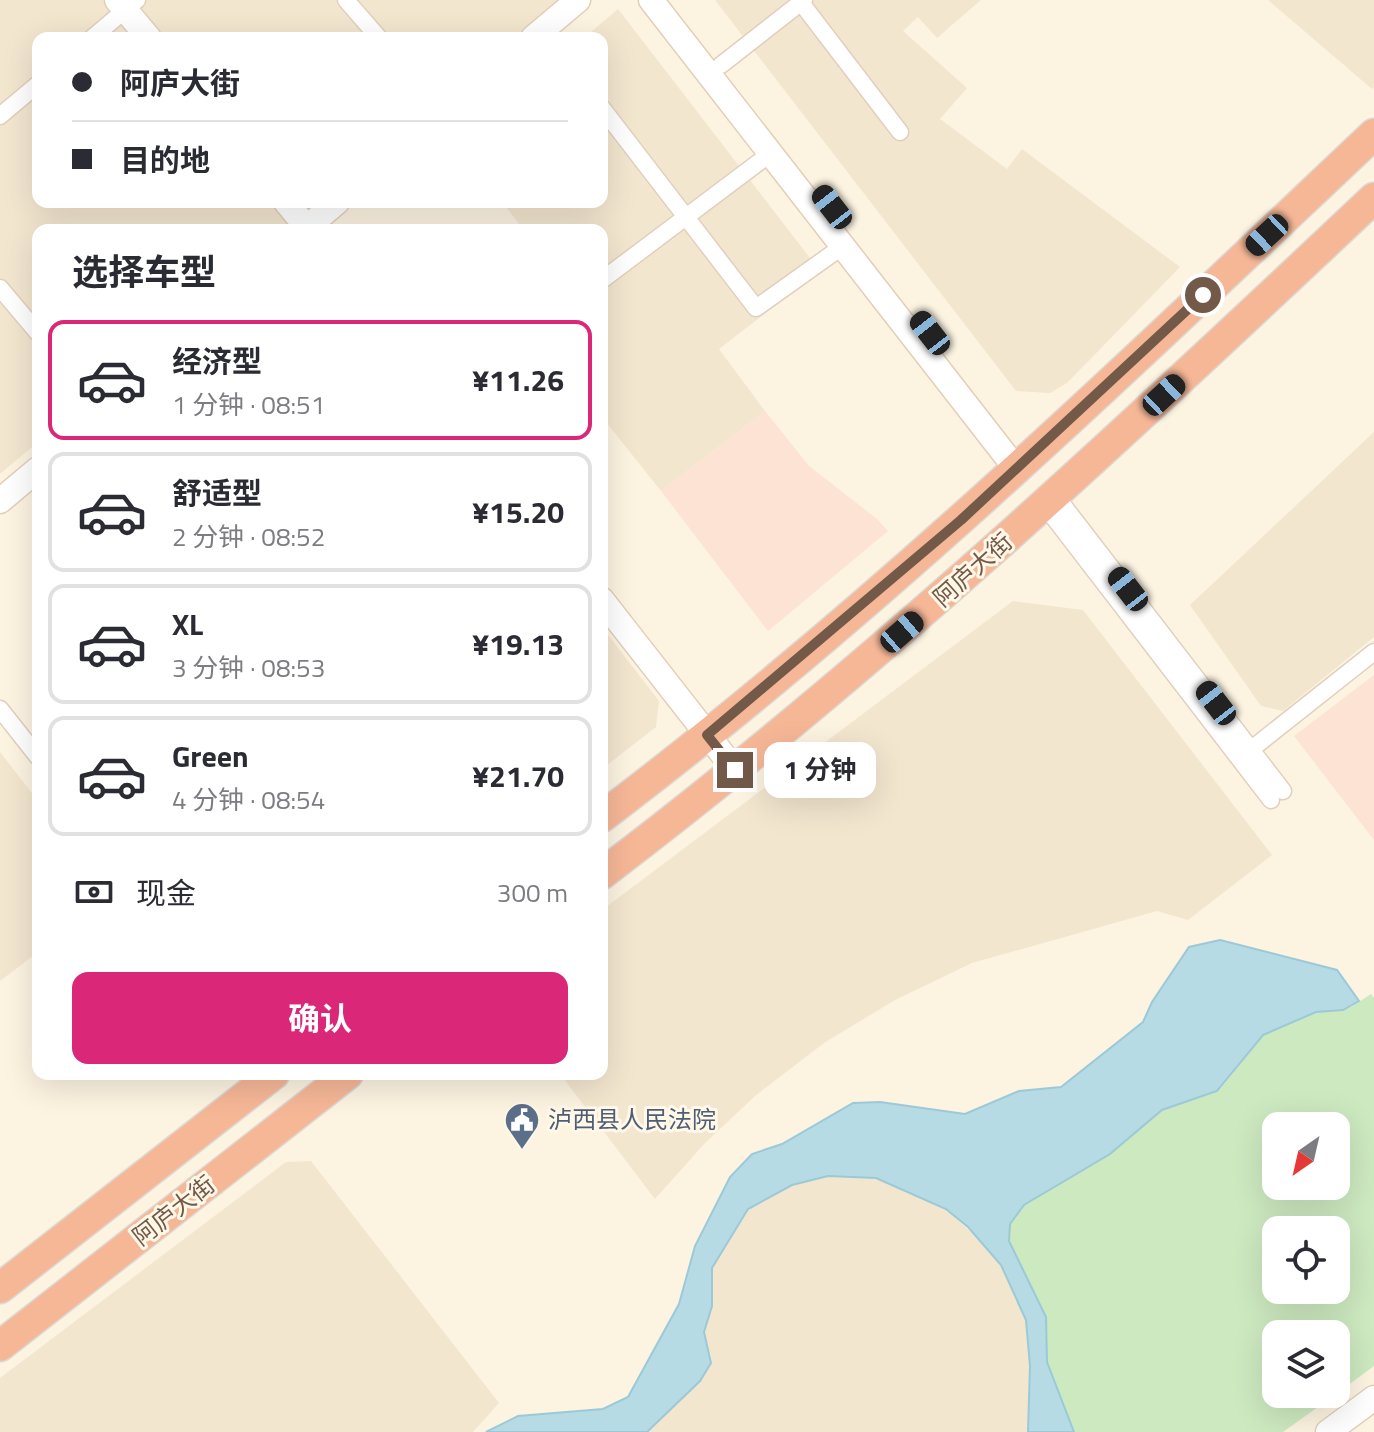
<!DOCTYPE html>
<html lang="zh">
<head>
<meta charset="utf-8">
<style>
	body { margin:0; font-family:"Titillium Web","Noto Sans SC",sans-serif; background:#f2f2f3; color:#2b2b33; height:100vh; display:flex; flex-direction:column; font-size:30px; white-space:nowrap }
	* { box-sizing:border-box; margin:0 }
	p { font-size:26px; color:#7c7c81 }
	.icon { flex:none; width:44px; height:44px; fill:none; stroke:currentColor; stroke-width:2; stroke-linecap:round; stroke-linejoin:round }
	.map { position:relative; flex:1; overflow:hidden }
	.side { position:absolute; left:32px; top:224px; width:576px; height:856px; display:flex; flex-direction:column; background:#fff; border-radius:16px; box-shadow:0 8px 32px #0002 }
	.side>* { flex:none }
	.hud { position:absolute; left:32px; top:32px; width:576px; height:176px; border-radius:16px; box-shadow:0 8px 32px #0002; display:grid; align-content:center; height:176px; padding:0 40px; background:#fff }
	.needle { width:52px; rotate:214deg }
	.fabs { position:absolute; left:1262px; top:1112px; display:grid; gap:16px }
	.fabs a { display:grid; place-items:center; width:88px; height:88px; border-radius:16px; background:#fff; box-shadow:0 8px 32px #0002; font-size:40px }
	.end { position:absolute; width:36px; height:36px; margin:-18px; border:10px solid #735a48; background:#fff; box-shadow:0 0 0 4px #fff }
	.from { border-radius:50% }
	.bubble { position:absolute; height:56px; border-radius:16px; background:#fff; box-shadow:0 8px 32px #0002; font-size:26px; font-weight:700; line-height:56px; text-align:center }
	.car { position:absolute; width:24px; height:48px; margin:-24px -12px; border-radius:10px; box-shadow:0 0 6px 2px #0007; background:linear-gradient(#222 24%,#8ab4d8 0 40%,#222 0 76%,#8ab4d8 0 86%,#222 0) }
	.hud b { display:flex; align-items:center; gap:28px; height:76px; font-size:30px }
	.hud b+b { border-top:2px solid #e1e1e2 }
	.hud i { width:20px; height:20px; background:#2b2b33 }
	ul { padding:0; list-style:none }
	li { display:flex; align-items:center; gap:24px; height:120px; margin:0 16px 12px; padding:0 24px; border:4px solid #e1e1e2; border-radius:16px }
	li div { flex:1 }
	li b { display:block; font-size:30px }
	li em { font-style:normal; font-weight:700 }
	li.selected { border-color:#db2777 }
	li>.icon { width:72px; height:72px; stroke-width:1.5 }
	h2 { padding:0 40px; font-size:36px; line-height:96px }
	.pay { display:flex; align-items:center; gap:20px; height:88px; padding:0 40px; font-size:30px }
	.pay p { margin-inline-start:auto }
	.action { display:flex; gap:16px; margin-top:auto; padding:16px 40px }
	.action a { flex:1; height:92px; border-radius:16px; background:#db2777; color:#fff; font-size:32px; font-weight:700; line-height:92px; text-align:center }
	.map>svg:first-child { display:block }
	.residential { fill:#f3e6cf }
	.commercial { fill:#fce3d4 }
	.green { fill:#cde9c0; fill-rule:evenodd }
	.water { fill:#b6dbe5; stroke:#9cc9d7; stroke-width:2 }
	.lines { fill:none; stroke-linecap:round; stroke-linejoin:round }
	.street-casing { stroke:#e0d0bd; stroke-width:19 }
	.secondary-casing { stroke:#e2cfb8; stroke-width:27 }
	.highway-casing { stroke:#ddd7d3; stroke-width:33 }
	.street { stroke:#fff; stroke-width:16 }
	.secondary { stroke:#fff; stroke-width:24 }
	.highway { stroke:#f6b797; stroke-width:30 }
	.route { stroke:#735a48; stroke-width:10 }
	.labels { text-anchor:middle; stroke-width:6; stroke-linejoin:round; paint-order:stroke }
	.street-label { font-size:24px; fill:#735a48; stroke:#fff7e7 }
	.service-label { font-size:24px; fill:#4e5e75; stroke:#fff7e7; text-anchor:start }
</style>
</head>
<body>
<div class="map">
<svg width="1374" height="1432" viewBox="0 0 1374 1432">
	<rect width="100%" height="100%" fill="#fcf3e1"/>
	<path class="residential" d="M 0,0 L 103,0 L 135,38 L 38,38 L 38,202 L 272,202 L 293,227 L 288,230 L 38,230 L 38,442 L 0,474 Z
		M 126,0 L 560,0 L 515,38 L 158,38 Z
		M 715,0 L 981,0 L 937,38 L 918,17 L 903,31 L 967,88 L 940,119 L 1007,169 L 1022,149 L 1180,267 L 1067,383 L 1050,393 L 1016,391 Z
		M 1268,0 L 1374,0 L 1374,87 L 1372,89 Z
		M 618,9 L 820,271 L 719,349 L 765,411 L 661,491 L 602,417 L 602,230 L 524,230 L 502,202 L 602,202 L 602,38 L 584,38 Z
		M 1374,432 L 1374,637 L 1283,711 L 1261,706 L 1190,605 Z
		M 1013,601 L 1083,610 L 1272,855 L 1188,920 L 1157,911 L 972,963 L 895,1000 L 824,1043 L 755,1096 L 704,1144 L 655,1199 L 560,1074 L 602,1074 L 602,910 Z
		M 602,627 L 659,701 L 656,727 L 602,769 Z
		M 0,752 L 38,801 L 38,952 L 0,981 Z
		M 311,1161 L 499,1403 L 473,1432 L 0,1432 L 0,1378 L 286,1162 Z
		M 828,1176 L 876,1178 L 915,1193 L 946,1209 L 989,1249 L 1011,1282 L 1026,1320 L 1030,1366 L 1028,1432 L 647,1432 L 700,1381 L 711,1357 L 704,1332 L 712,1306 L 712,1268 L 748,1209 L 792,1185 Z"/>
	<path class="commercial" d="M 765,411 L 809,466 L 877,519 L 888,531 L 768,631 L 661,491 Z
		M 1374,675 L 1374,840 L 1294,736 Z"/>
	<path class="green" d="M 1371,994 L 1374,998 L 1374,1366 L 1336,1394 L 1336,1334 L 1276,1334 L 1276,1394 L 1336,1394 L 1283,1432 L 1074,1432 L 1047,1362 L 1037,1297 L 1009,1241 L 1010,1224 L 1024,1206 L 1110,1154 L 1162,1110 L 1221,1088 L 1263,1035 L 1316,1012 L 1351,1007 ZM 1276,1126 L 1336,1126 L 1336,1186 L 1276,1186 ZM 1276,1230 L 1336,1230 L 1336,1290 L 1276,1290 Z"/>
	<path class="water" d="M 1220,940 L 1337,970 L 1359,1001 L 1343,1010 L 1316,1012 L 1263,1035 L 1217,1091 L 1162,1110 L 1110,1154 L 1024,1205 L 1010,1224 L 1009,1241 L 1046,1317 L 1047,1362 L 1074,1432 L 1028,1432 L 1030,1366 L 1026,1320 L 1001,1265 L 968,1227 L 946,1209 L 876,1178 L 828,1176 L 792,1185 L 748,1209 L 712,1268 L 712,1306 L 704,1332 L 711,1363 L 700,1381 L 647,1432 L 486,1432 L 518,1416 L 603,1409 L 628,1397 L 679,1304 L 695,1246 L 730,1177 L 752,1154 L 782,1144 L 853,1103 L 880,1102 L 965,1114 L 1019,1091 L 1061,1087 L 1143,1022 L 1152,1002 L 1189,947 Z"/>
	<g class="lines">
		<g class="street-casing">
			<path id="street" d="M 346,0 L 379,38
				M 799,0 L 900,132
				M 92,38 L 137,0
				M 721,65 L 804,0
				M 602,108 L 756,308 L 843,246
				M 0,116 L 38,84
				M 602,280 L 771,153
				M 0,288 L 38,333
				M 1056,496 L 1283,791
				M 1045,506 L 1271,800
				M 0,709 L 38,757
				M 1244,755 L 1374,652"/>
		</g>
		<g class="secondary-casing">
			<path id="secondary" d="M 117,0 L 149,38
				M 651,0 L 1017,470
				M 533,38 L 578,0
				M 286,202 L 309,230
				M 304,230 L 337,202
				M 0,501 L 38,469
				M 602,600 L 735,770
				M 1328,1432 L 1374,1398"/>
		</g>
		<g class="highway-casing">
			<path id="highway" d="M 602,817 C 877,609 1124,370 1374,134
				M 602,874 C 875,667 1125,433 1374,198
				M 0,1288 L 274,1074
				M 0,1346 L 348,1074"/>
		</g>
		<use href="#street" class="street"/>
		<use href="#secondary" class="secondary"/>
		<use href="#highway" class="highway"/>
	</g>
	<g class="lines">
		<path class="route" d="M 735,770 L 707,735 L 961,520 L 1203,295"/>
	</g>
	<defs>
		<g id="civic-pin" transform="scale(1.8)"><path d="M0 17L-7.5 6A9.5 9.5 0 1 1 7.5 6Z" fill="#5c6f8a" stroke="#fff7e7"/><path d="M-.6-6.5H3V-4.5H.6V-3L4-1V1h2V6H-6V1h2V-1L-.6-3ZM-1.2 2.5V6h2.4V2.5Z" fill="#fff"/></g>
	</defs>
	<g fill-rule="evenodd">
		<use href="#civic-pin" x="522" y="1120"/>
	</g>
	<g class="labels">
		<g class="street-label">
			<text transform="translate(973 570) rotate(-42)" y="8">阿庐大街</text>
			<text transform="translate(174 1211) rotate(-38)" y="8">阿庐大街</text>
		</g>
		<g class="service-label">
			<text x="548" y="1128">泸西县人民法院</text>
		</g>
	</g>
</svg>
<div class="fabs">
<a><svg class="needle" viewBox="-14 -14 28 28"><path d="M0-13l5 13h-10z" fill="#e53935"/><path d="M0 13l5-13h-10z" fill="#7c7c81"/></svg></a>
<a><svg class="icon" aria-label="locate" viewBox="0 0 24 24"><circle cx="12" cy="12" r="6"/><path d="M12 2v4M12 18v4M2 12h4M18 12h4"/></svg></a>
<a><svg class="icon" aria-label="layers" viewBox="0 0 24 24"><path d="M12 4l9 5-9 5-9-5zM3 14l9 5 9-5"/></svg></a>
</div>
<i class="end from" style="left:1203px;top:295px"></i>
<i class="end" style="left:735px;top:770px"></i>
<div class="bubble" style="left:764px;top:742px;width:112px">1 分钟</div>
<i class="car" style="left:832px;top:207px;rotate:322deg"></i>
<i class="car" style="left:1267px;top:235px;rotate:227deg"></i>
<i class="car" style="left:930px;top:333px;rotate:322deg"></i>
<i class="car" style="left:1164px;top:395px;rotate:47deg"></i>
<i class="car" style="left:1128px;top:589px;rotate:322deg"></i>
<i class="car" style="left:902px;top:632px;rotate:49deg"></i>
<i class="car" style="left:1216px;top:703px;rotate:322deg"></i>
<div class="hud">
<b><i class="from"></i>阿庐大街</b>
<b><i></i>目的地</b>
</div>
<section class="side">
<h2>选择车型</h2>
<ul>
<li class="selected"><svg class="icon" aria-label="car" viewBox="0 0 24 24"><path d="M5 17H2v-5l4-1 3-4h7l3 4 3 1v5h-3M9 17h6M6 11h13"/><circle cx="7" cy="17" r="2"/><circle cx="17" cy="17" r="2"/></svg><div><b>经济型</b><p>1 分钟 · 08:51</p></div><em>¥11.26</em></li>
<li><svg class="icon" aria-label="car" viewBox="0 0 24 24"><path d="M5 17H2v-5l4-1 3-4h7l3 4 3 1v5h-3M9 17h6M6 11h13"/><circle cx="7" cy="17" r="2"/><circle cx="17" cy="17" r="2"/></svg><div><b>舒适型</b><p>2 分钟 · 08:52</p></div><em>¥15.20</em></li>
<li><svg class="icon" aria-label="car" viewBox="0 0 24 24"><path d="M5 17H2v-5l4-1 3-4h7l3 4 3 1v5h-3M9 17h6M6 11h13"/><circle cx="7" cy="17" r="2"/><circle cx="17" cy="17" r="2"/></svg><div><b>XL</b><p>3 分钟 · 08:53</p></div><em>¥19.13</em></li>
<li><svg class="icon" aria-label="car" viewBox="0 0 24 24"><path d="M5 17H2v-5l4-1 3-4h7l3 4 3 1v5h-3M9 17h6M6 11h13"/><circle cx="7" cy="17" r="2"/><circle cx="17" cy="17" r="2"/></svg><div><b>Green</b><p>4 分钟 · 08:54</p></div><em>¥21.70</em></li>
</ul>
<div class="pay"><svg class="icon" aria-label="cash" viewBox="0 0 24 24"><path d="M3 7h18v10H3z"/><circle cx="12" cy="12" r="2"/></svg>现金<p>300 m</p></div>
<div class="action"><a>确认</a></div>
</section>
</div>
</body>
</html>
